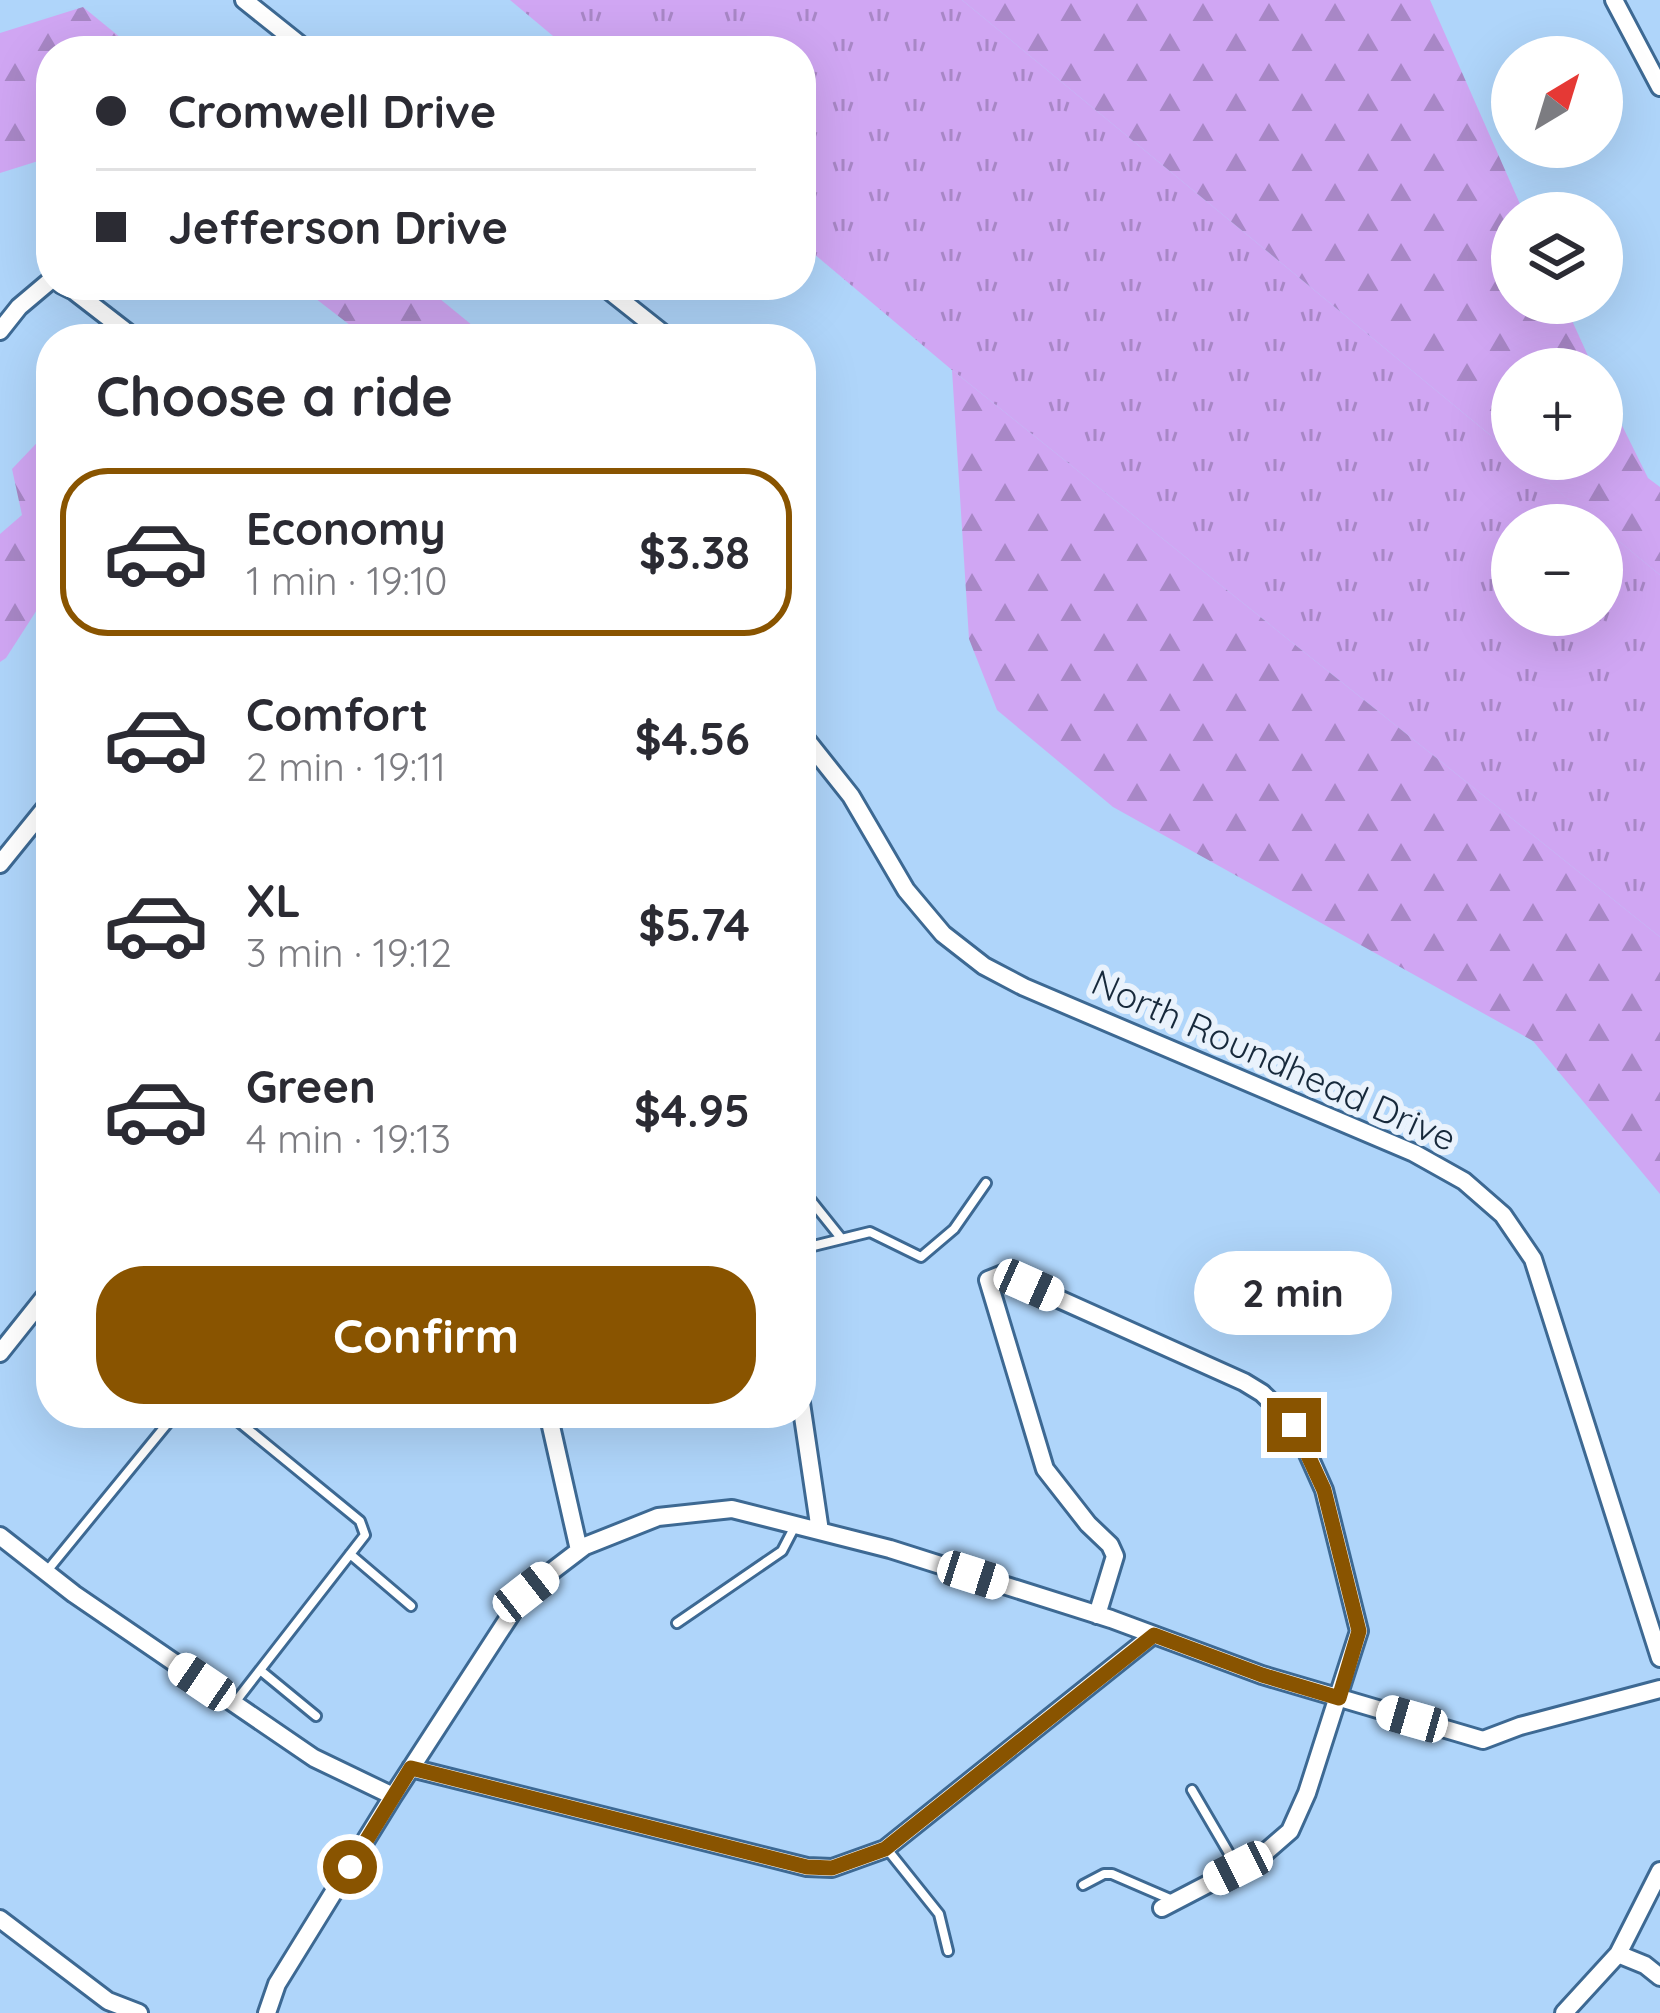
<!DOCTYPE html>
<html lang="en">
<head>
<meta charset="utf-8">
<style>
	body { margin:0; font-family:Quicksand,sans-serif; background:#f2f2f3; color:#2b2b33; height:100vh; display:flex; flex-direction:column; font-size:45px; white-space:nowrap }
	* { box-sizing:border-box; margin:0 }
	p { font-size:39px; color:#7c7c81 }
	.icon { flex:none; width:66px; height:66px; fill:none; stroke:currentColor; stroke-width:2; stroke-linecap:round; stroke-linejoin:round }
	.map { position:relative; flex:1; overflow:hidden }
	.sheet { position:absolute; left:36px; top:324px; width:780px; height:1104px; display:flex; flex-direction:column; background:#fff; border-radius:48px; box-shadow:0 12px 48px #0002 }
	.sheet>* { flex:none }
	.guide { position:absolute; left:36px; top:36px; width:780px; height:264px; border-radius:48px; box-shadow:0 12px 48px #0002; display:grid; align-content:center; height:264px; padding:0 60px; background:#fff }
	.needle { width:78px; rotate:38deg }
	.controls { position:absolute; left:1491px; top:36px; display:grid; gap:24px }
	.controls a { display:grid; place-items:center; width:132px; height:132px; border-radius:50%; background:#fff; box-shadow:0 12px 48px #0002; font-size:60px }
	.end { position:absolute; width:54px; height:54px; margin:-27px; border:15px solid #895400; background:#fff; box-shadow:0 0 0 6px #fff }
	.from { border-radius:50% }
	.bubble { position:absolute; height:84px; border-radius:42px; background:#fff; box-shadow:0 12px 48px #0002; font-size:39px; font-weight:800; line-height:84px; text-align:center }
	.car { position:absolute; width:36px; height:72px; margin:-36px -18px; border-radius:15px; box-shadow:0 0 9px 3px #0007; background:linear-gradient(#fff 24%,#345 0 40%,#fff 0 76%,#345 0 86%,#fff 0) }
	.guide b { display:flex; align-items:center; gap:42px; height:114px; font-size:45px }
	.guide b+b { border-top:3px solid #e1e1e2 }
	.guide i { width:30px; height:30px; background:#2b2b33 }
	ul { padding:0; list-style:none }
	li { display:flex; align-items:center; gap:36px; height:168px; margin:0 24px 18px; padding:0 36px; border:6px solid transparent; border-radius:48px }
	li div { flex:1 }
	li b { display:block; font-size:45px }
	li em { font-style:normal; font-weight:800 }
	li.active { border-color:#895400 }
	li>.icon { width:108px; height:108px; stroke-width:1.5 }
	h2 { padding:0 60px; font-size:54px; line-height:144px }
	.cta { display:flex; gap:24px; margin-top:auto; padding:24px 60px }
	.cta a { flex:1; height:138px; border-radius:48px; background:#895400; color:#fff; font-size:48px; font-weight:800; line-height:138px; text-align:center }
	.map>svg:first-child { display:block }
	.grass { fill:url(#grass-tufts) }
	.forest { fill:url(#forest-firs) }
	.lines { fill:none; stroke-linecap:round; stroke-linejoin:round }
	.lane-casing { stroke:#3d6993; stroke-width:14 }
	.street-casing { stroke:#3d6993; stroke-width:22 }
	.lane { stroke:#fff; stroke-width:8 }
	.street { stroke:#fff; stroke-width:16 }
	.route { stroke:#895400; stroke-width:15 }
	.labels { text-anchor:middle; stroke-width:12; stroke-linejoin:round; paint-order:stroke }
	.street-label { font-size:36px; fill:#17293b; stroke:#e9f2fc }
</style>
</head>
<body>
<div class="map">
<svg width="1660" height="2013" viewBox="0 0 1660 2013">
	<defs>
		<pattern id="grass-tufts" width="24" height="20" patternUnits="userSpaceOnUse" patternTransform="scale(3)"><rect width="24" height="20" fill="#d0a6f3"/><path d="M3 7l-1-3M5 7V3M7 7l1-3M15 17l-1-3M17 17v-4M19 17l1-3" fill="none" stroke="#a887c6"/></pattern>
		<pattern id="forest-firs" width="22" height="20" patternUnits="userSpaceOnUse" patternTransform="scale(3)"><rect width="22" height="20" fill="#d0a6f3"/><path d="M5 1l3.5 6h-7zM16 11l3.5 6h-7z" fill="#a887c6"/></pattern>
	</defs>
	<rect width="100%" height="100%" fill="#afd5fa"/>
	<path class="grass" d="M 510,0 L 962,0 L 1512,453 L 1512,459 L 1519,459 L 1600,525 L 1512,525 L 1512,615 L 1602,615 L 1602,527 L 1660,575 L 1660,937 L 952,370 L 801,243 L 801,51 L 571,51 Z"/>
	<path class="forest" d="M 962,0 L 1430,0 L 1524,213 L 1512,213 L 1512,303 L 1564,303 L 1594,369 L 1512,369 L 1512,453 Z
		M 83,7 L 137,51 L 51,51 L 51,157 L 0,173 L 0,33 Z
		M 298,285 L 423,285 L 489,339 L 368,339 Z
		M 952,370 L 1660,937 L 1660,1194 L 1533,1041 L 1113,807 L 997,710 L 969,639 Z
		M 1602,385 L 1648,478 L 1660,487 L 1660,575 L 1519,459 L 1602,459 Z
		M 51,428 L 51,588 L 6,658 L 0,662 L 0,534 L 22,515 L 12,469 Z"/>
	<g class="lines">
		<g class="lane-casing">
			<path id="lane" d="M 801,1188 L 841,1238
				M 801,1249 L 870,1232 L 921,1257 L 954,1229 L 986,1183
				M 228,1413 L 360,1521 L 365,1535 L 236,1701
				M 350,1554 L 411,1606
				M 47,1571 L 176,1413
				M 677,1623 L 782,1551 L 795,1526
				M 260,1670 L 316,1716
				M 1192,1790 L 1237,1867
				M 887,1849 L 939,1914 L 948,1951
				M 1083,1885 L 1104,1874 L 1112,1874 L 1170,1899"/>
		</g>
		<g class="street-casing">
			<path id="street" d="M 244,0 L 308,51
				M 1614,0 L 1660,87
				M 62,285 L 74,291 L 136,339
				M 602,285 L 670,339
				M 0,331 L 19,307 L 51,280
				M 801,516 L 805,564 L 801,587
				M 801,733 L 851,796 L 906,890 L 943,934 L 984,966 L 1024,987 L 1414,1153 L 1464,1181 L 1503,1215 L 1533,1259 L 1660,1658
				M 0,864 L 51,801
				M 0,1353 L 51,1289
				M 801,1403 L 820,1531
				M 548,1413 L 579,1550
				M 0,1536 L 74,1594 L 314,1758 L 393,1796
				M 1097,1615 L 1115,1556 L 1110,1545 L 1088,1524 L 1045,1469 L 988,1280 L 1003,1274 L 1244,1382 L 1262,1393 L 1295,1425 L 1324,1490 L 1359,1631 L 1307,1793 L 1290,1831 L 1260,1857 L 1162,1908
				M 411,1768 L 807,1867 L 832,1868 L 885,1849 L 1153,1635
				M 0,1919 L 108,2001 L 139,2013
				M 1618,1954 L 1645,1965 L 1660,1977
				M 267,2013 L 277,1984 L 393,1796 L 526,1591 L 585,1546 L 658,1517 L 732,1509 L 890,1549 L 1111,1619 L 1262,1675 L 1483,1740 L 1520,1726 L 1660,1689
				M 1564,2013 L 1618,1954 L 1660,1871"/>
		</g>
		<use href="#lane" class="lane"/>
		<use href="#street" class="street"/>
	</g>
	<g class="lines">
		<path class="route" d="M 350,1867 L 411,1768 L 807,1867 L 832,1868 L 885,1849 L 1154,1635 L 1262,1675 L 1339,1698 L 1359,1631 L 1324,1490 L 1294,1425"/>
	</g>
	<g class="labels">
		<g class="street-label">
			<text transform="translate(1274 1060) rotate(24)" y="13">North Roundhead Drive</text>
		</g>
	</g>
</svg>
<div class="controls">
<a><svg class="needle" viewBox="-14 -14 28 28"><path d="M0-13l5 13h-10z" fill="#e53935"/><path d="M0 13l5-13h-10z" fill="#7c7c81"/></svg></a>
<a><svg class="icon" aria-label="layers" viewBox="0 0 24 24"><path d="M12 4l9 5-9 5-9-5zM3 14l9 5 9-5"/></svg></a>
<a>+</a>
<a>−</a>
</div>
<i class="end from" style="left:350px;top:1867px"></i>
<i class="end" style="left:1294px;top:1425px"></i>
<div class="bubble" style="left:1194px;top:1251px;width:198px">2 min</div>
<i class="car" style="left:1029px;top:1285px;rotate:114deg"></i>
<i class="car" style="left:973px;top:1575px;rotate:108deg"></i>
<i class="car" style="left:526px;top:1592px;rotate:52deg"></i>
<i class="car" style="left:202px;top:1682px;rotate:304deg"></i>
<i class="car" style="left:1412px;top:1719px;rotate:286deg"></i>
<i class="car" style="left:1238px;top:1868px;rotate:243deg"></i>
<div class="guide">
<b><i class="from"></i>Cromwell Drive</b>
<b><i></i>Jefferson Drive</b>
</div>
<section class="sheet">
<h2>Choose a ride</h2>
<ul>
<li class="active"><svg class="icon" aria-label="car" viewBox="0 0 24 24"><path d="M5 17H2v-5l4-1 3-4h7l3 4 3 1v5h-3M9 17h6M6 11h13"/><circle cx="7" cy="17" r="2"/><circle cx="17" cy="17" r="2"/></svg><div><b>Economy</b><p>1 min · 19:10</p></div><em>$3.38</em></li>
<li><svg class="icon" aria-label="car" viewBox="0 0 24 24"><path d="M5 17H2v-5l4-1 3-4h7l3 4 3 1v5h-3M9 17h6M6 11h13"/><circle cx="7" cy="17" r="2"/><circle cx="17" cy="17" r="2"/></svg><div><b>Comfort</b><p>2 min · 19:11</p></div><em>$4.56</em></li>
<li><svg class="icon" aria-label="car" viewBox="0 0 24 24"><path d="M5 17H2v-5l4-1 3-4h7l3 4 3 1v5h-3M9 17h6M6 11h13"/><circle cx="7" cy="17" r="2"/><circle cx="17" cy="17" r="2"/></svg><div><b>XL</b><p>3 min · 19:12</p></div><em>$5.74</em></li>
<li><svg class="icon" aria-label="car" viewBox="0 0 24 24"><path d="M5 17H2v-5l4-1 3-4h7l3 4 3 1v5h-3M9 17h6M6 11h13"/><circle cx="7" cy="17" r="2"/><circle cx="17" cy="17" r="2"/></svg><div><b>Green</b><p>4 min · 19:13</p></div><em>$4.95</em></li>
</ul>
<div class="cta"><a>Confirm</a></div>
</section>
</div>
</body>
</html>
